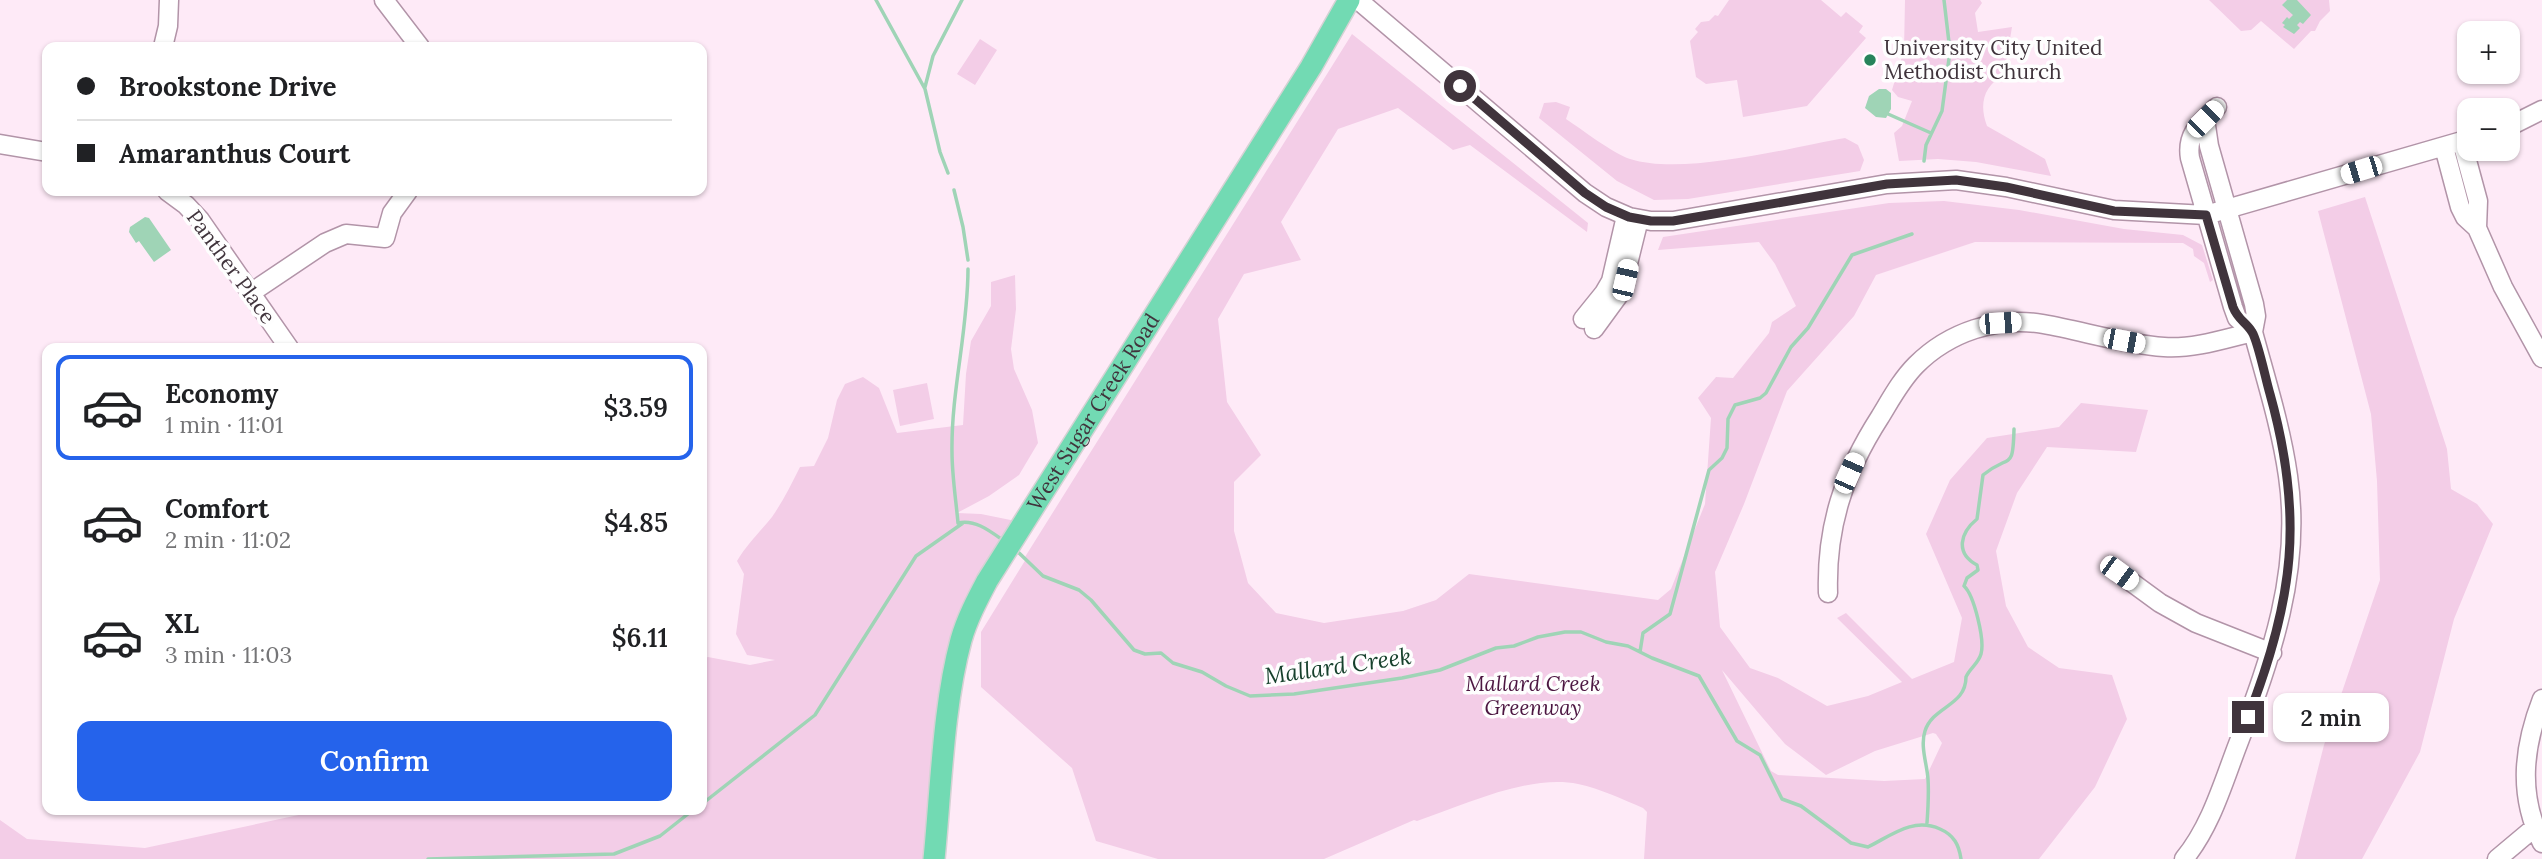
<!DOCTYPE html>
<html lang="en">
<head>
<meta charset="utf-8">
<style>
	body { margin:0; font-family:Lora,serif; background:#f2f2f2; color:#202124; height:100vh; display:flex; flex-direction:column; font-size:26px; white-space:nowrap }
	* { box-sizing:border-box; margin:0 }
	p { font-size:23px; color:#757577 }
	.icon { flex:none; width:38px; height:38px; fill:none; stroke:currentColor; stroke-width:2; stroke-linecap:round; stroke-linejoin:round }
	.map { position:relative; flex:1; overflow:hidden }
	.side { position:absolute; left:42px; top:343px; width:665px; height:472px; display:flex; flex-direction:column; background:#fff; border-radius:14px; box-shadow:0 2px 5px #0004 }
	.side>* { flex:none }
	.top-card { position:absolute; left:42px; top:42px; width:665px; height:154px; border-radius:14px; box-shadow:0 2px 5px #0004; display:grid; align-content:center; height:154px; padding:0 35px; background:#fff }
	.fabs { position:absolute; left:2457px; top:21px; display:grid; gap:14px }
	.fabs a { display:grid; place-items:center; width:63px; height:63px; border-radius:14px; background:#fff; box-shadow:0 2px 5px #0004; font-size:35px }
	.end { position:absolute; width:32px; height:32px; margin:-16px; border:9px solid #40343c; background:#fff; box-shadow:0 0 0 4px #fff }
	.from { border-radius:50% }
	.bubble { position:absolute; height:49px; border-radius:14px; background:#fff; box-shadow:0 2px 5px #0004; font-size:23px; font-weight:600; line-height:49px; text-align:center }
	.car { position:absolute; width:21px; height:42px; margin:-21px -10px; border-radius:9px; box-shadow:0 0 5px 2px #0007; background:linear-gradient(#fff 24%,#345 0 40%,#fff 0 76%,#345 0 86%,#fff 0) }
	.top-card b { display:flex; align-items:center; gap:24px; height:66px; font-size:26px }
	.top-card b+b { border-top:2px solid #e0e0e0 }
	.top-card i { width:18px; height:18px; background:#202124 }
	ul { padding:12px 0 0; list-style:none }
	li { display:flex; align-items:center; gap:21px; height:105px; margin:0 14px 10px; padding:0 21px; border:4px solid transparent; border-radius:14px }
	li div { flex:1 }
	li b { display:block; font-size:26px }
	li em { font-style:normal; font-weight:600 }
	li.selected { border-color:#2563eb }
	li>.icon { width:63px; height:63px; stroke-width:1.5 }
	.action { display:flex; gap:14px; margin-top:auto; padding:14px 35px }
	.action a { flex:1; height:80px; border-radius:14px; background:#2563eb; color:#fff; font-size:28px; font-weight:600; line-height:80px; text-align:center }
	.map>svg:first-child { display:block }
	.green { fill:#f3cde7; fill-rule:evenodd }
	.water { fill:#9fd4b6 }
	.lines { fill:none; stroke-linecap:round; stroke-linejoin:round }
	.stream { stroke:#9fd4b6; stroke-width:3.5 }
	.minor-casing { stroke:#b294a8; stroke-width:21 }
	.major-casing { stroke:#d5d2d4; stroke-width:24 }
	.minor { stroke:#fff; stroke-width:18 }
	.major { stroke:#72dab3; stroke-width:21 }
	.route { stroke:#40343c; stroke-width:9 }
	.poi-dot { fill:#27845b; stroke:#fefefe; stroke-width:2.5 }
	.labels { text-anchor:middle; stroke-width:7; stroke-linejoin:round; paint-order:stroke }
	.poi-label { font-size:21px; fill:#40343c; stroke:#fefefe; text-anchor:start }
	.street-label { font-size:21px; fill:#40343c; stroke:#fefefe }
	.park-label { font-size:21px; font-style:italic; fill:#4c1641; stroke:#fefefe }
	.water-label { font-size:23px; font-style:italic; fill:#16402c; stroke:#fefefe }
</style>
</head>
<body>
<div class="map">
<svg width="2542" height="859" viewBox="0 0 2542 859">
	<rect width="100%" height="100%" fill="#feeaf7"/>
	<path class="green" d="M 1729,0 L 1821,0 L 1841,17 L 1846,12 L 1863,26 L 1859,32 L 1866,38 L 1807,106 L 1743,117 L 1737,80 L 1706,84 L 1696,77 L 1690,41 L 1698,32 L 1695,29 L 1701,22 L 1709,21 L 1715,15 L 1718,16 Z
		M 1905,0 L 1980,0 L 1982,3 L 1975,13 L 1978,32 L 2012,27 L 2004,75 C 1983,86 1979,105 1987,126 L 2045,159 L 2051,176 L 1976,162 L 1938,159 L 1899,161 L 1894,133 L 1902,126 L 1912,101 L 1898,97 L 1892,90 L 1904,50 Z
		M 2209,0 L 2329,0 L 2330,11 L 2320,21 L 2315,31 L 2311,31 L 2294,49 L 2261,21 L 2251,30 L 2241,31 Z
		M 1352,34 L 1588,223 L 1587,232 L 1470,145 L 1453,150 L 1398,108 L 1338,129 L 1281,222 L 1301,260 L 1244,274 L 1218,319 L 1227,402 L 1261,455 L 1234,482 L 1234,531 L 1248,583 L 1276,613 L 1324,623 L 1403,611 L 1436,600 L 1469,574 L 1658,600 L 1671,589 L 1705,504 L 1711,418 L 1698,398 L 1716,377 L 1733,378 L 1769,333 L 1772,322 L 1796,306 L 1775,264 L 1759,242 L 1658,250 L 1663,237 L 1889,203 L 1944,201 L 2019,210 L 2124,229 L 2183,235 L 2202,245 L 2213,280 L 2210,282 L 2204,263 L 2194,256 L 2193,249 L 2183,243 L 1975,242 L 1876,275 L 1854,316 L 1787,391 L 1744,504 L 1715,572 L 1720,627 L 1750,668 L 1778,678 L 1827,706 L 1868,696 L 1902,682 L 1837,618 L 1846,613 L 1912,679 L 1954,662 L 1962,618 L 1926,534 L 1950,480 L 1987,438 L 2059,427 L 2081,403 L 2148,410 L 2136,452 L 2047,447 L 2017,493 L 1996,551 L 2006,606 L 2028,647 L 2059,668 L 2112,675 L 2127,719 L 2095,787 L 2039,859 L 1644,859 L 1647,812 L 1643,808 C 1622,799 1601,789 1578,784 C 1528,774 1465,805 1417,821 L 1414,820 L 1324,859 L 1158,859 L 1096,841 L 1072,768 L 981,687 L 981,632 L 1026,559 L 1025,557 ZM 1722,670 L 1785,744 L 1826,775 L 1875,751 L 1933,733 L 1936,734 L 1942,743 L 1925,779 L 1884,781 L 1778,775 L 1771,771 Z
		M 980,39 L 997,50 L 975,85 L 957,74 Z
		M 1556,102 L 1570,107 L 1566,119 C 1583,130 1612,153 1630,159 C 1683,176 1788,148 1845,138 L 1858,145 L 1864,160 L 1860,171 L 1688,199 L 1654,200 L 1617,181 L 1539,118 L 1544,103 Z
		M 2365,197 L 2447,449 L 2451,489 L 2477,504 L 2493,524 L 2454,619 L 2420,752 L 2362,859 L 2295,859 L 2324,745 L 2380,580 L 2377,481 L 2371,414 L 2318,211 Z
		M 1015,275 L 1016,309 L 1011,349 L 1014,369 L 1032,410 L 1038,443 L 1019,475 L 989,496 L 957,513 L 981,514 L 1025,523 L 962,638 L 935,859 L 0,859 L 0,820 L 27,839 L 145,848 L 322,810 L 702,810 L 702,659 L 708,657 L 750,665 L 775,660 L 747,655 L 736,634 L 744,574 L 737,561 C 747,544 760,532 772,517 C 783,501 791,485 800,467 L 814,466 L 828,438 L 837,400 L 845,384 L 863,377 L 879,388 L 897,433 L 963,425 L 966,374 L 971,341 L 991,306 L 991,282 Z
		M 927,383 L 934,419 L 900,426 L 893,390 Z"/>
	<path class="water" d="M 2287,0 L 2297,0 L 2311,15 L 2303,24 L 2300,22 L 2297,25 L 2300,28 L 2294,34 L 2283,27 L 2285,25 L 2282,23 L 2287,17 L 2289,19 L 2293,15 L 2282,5 Z
		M 1879,89 L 1886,89 L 1891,93 L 1891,109 L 1886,118 L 1876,117 L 1865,108 L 1869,96 Z
		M 145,217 L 149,218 L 171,250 L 154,262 L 139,241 L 136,243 L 129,232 L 130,227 Z"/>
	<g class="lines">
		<path class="stream" d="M 876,0 L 925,89 L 940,152 L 948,173
			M 925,87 L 933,56 L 962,0
			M 1888,114 L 1931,133
			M 1924,161 L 1926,145 L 1942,111 L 1950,51 L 1944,0
			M 954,190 L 963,227 L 968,260
			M 968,269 C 968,331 951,391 952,452 C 952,476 956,500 958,523 C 975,519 990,531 1004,541
			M 1016,550 L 1043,576 L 1079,590 L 1091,600 L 1134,650 L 1145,654 L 1161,653 L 1173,663 L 1202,672 L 1226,686 L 1250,696 L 1294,694 L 1402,678 L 1440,670 L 1496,648 L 1514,646 L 1538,637 L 1565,632 L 1581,632 L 1606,642 L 1628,646 L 1652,658 L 1699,676 L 1737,741 L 1760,755 L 1782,799 L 1801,806 L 1851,843 L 1868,847 C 1892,835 1913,817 1940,829 C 1954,835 1959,845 1961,859
			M 1640,652 L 1643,633 L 1670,614 L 1709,470 L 1722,458 L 1727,448 L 1728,419 L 1735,405 L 1760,398 L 1766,393 L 1791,347 L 1808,328 L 1852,255 L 1912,234
			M 702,804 L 815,715 L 916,556 L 963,523
			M 1927,823 C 1928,809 1929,794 1928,779 C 1927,764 1920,746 1925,731 C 1933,706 1966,706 1966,677 C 1970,668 1978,664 1981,654 C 1985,640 1974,595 1964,586 L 1967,578 L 1978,570 L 1977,565 C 1955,553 1960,533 1977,519 L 1983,475 C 2010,453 2013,472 2014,429
			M 428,859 L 614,854 L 660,836 L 693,810"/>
		<g class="minor-casing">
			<path id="minor" d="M 384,0 L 420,47
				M 1358,0 L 1585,193 L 1606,207 L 1629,217 L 1651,221 L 1673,221 L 1887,184 L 1956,180 L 2006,187 L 2114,210 L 2206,215 L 2469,139
				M 163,47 L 168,26 L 169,0
				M 2217,107 C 2200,123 2186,134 2190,158 L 2233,307 L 2237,318 L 2253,332
				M 2508,127 L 2542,110
				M 2462,142 L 2478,201 L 2477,228
				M 0,144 L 47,152
				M 2444,147 L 2460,207 L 2465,217 L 2477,228 L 2503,287 L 2542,358
				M 167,191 L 186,205 L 200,220 L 289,348
				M 252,292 L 325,243 L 346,234 L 385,238 L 392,213 L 408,191
				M 1583,319 L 1604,293 L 1611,281 L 1626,216
				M 1594,329 L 1621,292 L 1639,219
				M 2119,573 L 2160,603 L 2196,623 L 2272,653
				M 1828,593 C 1826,526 1844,473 1880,417 C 1891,399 1901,380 1916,365 C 1949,332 1997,316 2043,324 C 2083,331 2123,344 2164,347 C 2194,349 2224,339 2253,332
				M 2542,699 C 2523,748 2518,795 2542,843
				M 2184,859 C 2211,826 2223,783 2238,744 C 2271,657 2302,571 2288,476 C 2281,427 2266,380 2253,332 L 2256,316 L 2254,304 L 2209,146 L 2205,119
				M 2497,859 L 2534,828"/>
		</g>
		<g class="major-casing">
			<g id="major">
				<path id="s1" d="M 934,859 C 941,790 943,706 961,640 C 967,619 977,600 987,581 L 1311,67 L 1349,0"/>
			</g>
		</g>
		<use href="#minor" class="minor"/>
		<use href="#major" class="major"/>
	</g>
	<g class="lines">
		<path class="route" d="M 1460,86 L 1585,193 L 1606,207 L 1629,217 L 1651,221 L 1673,221 L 1887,184 L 1956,180 L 2006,187 L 2114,211 L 2206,215 L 2233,307 C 2238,320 2246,322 2252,332 C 2258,341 2266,381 2270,394 C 2304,516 2294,600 2248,717"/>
	</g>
	<circle class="poi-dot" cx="1870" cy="60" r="7"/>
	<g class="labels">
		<g class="poi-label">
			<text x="1884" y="55">University City United<tspan x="1884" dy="24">Methodist Church</tspan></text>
		</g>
		<g class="street-label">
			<text transform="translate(231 267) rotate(54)" y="7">Panther Place</text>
			<text dy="7" stroke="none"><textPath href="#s1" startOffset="485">West Sugar Creek Road</textPath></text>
		</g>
		<g class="park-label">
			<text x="1533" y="691">Mallard Creek<tspan x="1533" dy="24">Greenway</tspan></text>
		</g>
		<g class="water-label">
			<text transform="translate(1338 666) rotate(-8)" y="8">Mallard Creek</text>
		</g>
	</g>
</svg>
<div class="fabs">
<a>+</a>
<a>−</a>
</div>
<i class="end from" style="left:1460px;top:86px"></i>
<i class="end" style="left:2248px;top:717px"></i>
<div class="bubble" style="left:2273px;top:693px;width:116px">2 min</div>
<i class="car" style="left:2205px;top:119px;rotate:45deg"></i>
<i class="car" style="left:2361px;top:170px;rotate:253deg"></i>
<i class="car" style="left:1625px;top:280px;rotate:13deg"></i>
<i class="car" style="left:2000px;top:323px;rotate:86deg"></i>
<i class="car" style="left:2124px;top:341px;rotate:101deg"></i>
<i class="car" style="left:1849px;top:473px;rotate:24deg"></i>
<i class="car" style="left:2119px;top:573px;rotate:126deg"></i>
<div class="top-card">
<b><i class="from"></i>Brookstone Drive</b>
<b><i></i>Amaranthus Court</b>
</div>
<section class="side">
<ul>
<li class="selected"><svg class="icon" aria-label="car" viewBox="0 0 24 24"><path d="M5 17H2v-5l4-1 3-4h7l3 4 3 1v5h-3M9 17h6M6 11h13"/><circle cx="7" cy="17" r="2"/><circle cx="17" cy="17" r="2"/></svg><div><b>Economy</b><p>1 min · 11:01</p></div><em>$3.59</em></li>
<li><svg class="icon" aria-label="car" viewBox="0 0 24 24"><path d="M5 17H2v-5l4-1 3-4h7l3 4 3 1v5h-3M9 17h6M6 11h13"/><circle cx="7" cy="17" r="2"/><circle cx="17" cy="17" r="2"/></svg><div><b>Comfort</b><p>2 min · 11:02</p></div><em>$4.85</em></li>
<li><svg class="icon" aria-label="car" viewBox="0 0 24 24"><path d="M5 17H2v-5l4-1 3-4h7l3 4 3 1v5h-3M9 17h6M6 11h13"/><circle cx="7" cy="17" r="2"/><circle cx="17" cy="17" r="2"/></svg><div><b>XL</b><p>3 min · 11:03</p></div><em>$6.11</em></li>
</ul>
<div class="action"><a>Confirm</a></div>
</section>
</div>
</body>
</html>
